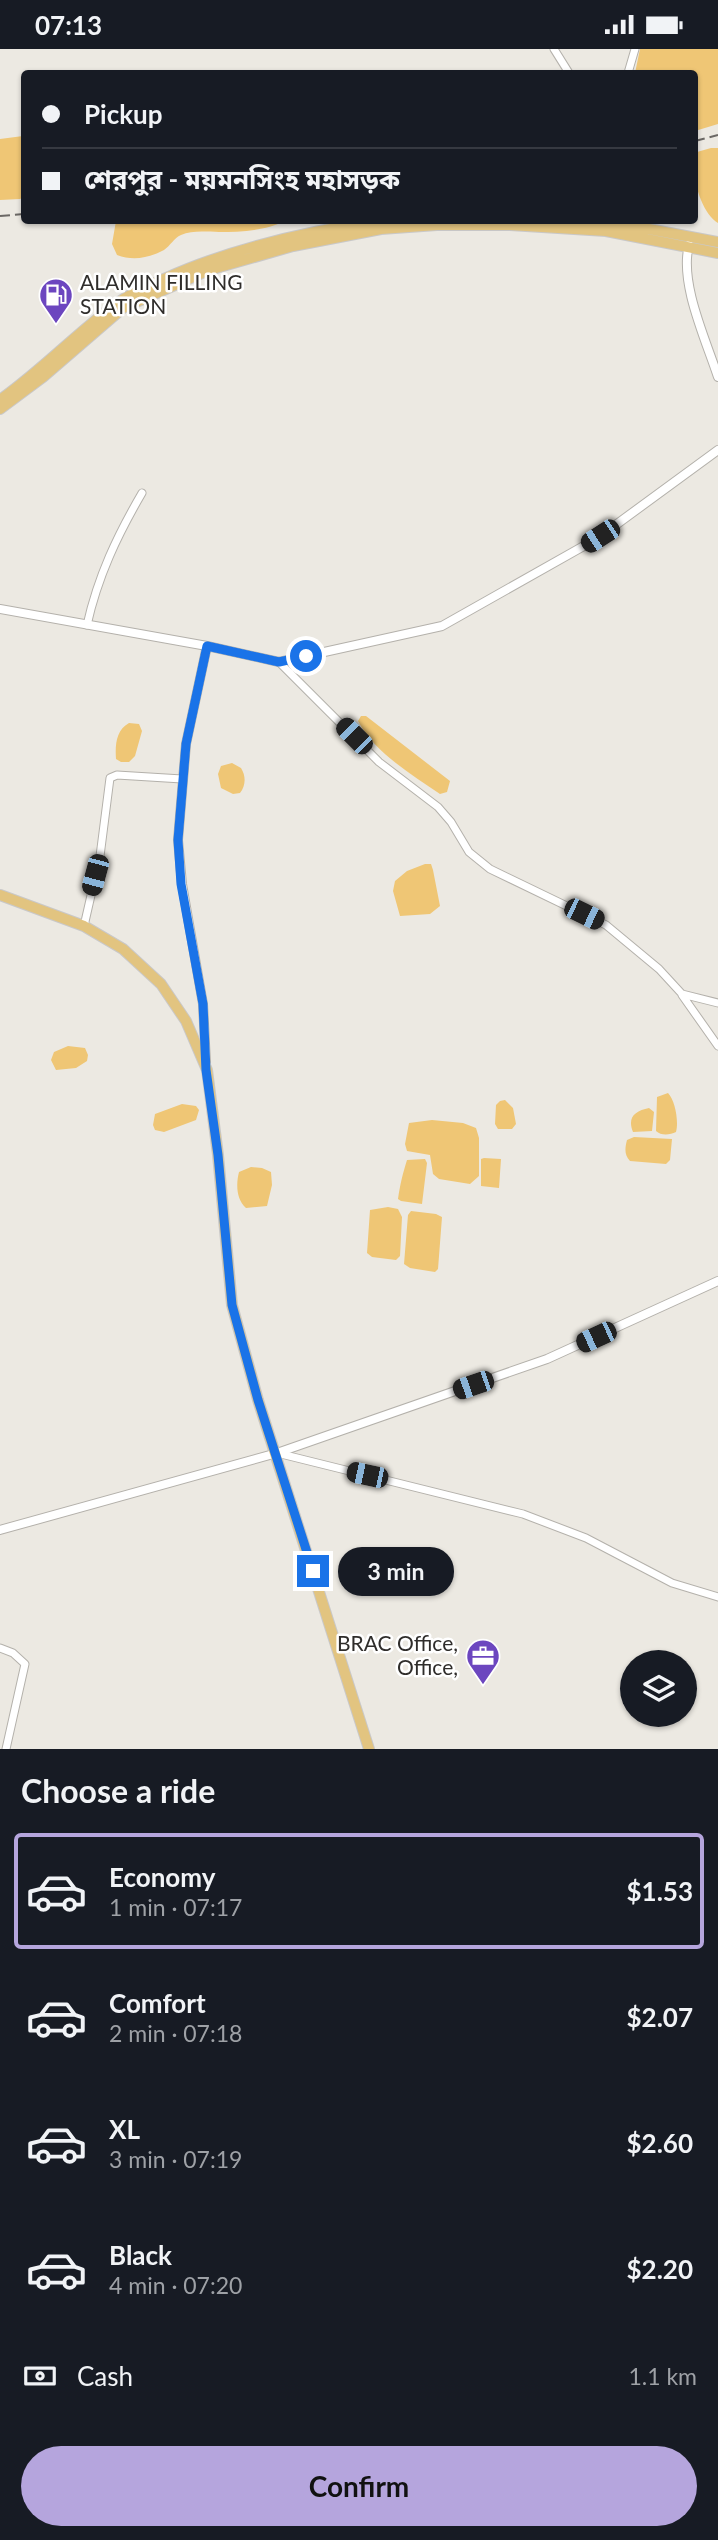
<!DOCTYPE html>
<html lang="en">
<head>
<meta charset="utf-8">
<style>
	body { margin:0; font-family:Lato,"Noto Sans Bengali",sans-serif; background:#20242c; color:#f1f3f6; height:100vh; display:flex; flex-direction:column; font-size:26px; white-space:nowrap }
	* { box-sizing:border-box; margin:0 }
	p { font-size:23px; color:#9ea1a6 }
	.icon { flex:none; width:38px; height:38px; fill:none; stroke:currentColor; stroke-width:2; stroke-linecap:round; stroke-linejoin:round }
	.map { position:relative; height:1700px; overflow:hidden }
	.sheet { display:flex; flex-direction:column; background:#171b24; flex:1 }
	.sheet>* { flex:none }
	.banner { position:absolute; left:21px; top:21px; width:677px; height:154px; border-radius:7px; box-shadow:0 2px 5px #0004; display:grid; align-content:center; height:154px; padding:0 21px; background:#171b24 }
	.controls { position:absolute; left:620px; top:1601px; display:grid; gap:14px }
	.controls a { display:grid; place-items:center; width:77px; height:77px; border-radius:50%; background:#171b24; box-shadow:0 2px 5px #0004; font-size:35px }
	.end { position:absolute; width:32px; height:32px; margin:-16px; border:9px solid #1a73e8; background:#fff; box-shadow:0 0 0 4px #fff }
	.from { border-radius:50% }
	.bubble { position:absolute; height:49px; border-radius:24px; background:#171b24; box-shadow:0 2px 5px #0004; font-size:23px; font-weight:700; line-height:49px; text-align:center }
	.car { position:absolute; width:21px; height:42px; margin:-21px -10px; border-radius:9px; box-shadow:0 0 5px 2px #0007; background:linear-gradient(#222 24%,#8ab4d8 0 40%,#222 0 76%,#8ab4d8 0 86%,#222 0) }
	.banner b { display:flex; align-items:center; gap:24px; height:66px; font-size:26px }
	.banner b+b { border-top:2px solid #363941 }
	.banner i { width:18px; height:18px; background:#f1f3f6 }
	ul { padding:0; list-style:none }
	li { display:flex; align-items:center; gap:21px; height:116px; margin:0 14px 10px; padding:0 7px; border:4px solid transparent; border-radius:7px }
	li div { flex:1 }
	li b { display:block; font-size:26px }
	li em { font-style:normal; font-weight:700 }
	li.active { border-color:#b5a5dd }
	li>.icon { width:63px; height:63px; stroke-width:1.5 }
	h2 { padding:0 21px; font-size:32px; line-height:84px }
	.pay { display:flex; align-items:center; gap:18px; height:77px; padding:0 21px; font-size:26px }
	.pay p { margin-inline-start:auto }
	.action { display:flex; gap:14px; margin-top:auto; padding:14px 21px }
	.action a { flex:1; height:80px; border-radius:42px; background:#b5a5dd; color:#111; font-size:28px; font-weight:700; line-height:80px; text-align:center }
	.status { display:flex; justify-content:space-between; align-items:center; height:49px; padding:0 35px; background:#171b24; direction:ltr }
	.status svg { height:19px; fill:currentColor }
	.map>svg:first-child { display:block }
	.water { fill:#efc675 }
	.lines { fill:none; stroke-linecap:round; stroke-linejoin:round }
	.minor-casing { stroke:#b4b1ab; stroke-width:9 }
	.tertiary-casing { stroke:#b4b1ab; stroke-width:10 }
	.primary-casing { stroke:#c9c8c8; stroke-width:12 }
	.minor { stroke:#fff; stroke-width:7 }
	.tertiary { stroke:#fff; stroke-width:8 }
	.primary { stroke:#e2c480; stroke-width:10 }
	.rail { stroke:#6b6865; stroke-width:2; stroke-dasharray:10 5; stroke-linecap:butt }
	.route { stroke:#1a73e8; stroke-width:9 }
	.labels { text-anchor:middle; stroke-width:5; stroke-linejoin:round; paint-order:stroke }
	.poi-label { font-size:21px; fill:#2f2d2b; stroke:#fff; text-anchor:start }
</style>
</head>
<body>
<div class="status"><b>07:13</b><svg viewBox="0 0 49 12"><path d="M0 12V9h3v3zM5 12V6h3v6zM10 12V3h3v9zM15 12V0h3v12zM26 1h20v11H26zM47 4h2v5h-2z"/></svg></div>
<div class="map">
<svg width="718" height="1700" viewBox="0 0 718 1700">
	<rect width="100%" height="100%" fill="#ece9e2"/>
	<path class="water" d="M 640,0 L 718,0 L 718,75 L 695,82 L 695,24 L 635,24 Z
		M 23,87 L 24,89 L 24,148 L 20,150 L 0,151 L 0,90 Z
		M 711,99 L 718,99 L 718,174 C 700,163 689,122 697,103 Z
		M 116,172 L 284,172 C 266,182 239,183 219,183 C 207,183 192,181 181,186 C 174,189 170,197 164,201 C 149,209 133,212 117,206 L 112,195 Z
		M 361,667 L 366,667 L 450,732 L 447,743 L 440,745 C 411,725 375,704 358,672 Z
		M 129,674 L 139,675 L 142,682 L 135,707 L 129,713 L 121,713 L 116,710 C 115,696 116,681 129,674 Z
		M 232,714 L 241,719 C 246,727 246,736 240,744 L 233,745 L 221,739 L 218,725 L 221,717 Z
		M 425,815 L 431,815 L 433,821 L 440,857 L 430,865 L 400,867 L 393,842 L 395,832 L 407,822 Z
		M 68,997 L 85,999 L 88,1006 L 87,1012 L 76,1019 L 56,1021 L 51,1011 L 54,1003 Z
		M 668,1044 C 675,1051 679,1072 676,1083 C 670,1086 661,1087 656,1082 L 657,1048 Z
		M 505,1051 L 513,1059 L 516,1075 L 512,1080 L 498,1080 L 495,1075 L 496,1056 L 500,1052 Z
		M 182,1055 L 196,1057 L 199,1061 L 196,1071 L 164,1083 L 155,1081 L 153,1076 L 155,1065 Z
		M 649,1059 L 654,1063 L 652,1082 L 633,1083 C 627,1068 635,1062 649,1059 Z
		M 432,1071 L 463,1074 L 476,1079 L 479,1089 L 479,1127 L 470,1135 L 439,1130 L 433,1125 L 430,1106 L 407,1102 L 405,1095 L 409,1074 Z
		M 634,1088 L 672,1090 L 670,1111 L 666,1115 L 630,1112 C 624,1106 625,1099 627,1091 Z
		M 484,1109 L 501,1110 L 499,1139 L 481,1137 L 481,1110 Z
		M 407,1111 L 425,1110 L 427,1114 L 422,1155 L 401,1152 L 398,1150 C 400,1135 403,1124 407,1111 Z
		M 251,1118 L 262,1119 L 271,1123 L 272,1136 L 267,1157 L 246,1159 C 236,1150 236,1135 239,1123 Z
		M 388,1158 L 398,1160 L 402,1168 L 400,1207 L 396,1211 L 372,1208 L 367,1204 L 370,1161 Z
		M 411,1162 L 436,1165 L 442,1168 L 438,1220 L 435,1223 L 410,1219 L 404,1215 L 408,1166 Z"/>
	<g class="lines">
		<g class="minor-casing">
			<path id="minor" d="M 554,0 L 569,24
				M 628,24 L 635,0
				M 87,576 C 98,527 117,487 142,444
				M 279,613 L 379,713 L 438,758 L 451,773 L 469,803 L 490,820 L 606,876 L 659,920 L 682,945 L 718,954
				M 84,877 L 100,807 L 110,729 L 117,726 L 182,730
				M 682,946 L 718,997
				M 277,1404 L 523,1465 L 586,1489 L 672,1534 L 718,1548
				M 0,1599 L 13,1604 L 25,1615 L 6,1700"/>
		</g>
		<g class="tertiary-casing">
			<path id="tertiary" d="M 689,196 C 679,234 706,291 718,328
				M 0,560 L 207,597 L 279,613 L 442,577 L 582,498 L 617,475 L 718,401
				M 206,1014 L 203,955 L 182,835 L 178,791 L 186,695 L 207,597
				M 0,1481 L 277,1404 L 547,1310 L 718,1232"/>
		</g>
		<g class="primary-casing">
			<path id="primary" d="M 572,172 L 649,180 L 718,193
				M 0,351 C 41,322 76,285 116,255 C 131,244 148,237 164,230 C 230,200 304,183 376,172
				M 0,360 L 43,328 L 123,259 L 209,221 L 293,197 L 381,180 L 437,176 L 510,176 L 606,182 L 718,204
				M 0,846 L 84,877 L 123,900 L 161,935 L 186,972 L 207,1021 L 218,1106 L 232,1256 L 258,1351 L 369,1700"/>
		</g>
		<use href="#minor" class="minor"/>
		<use href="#tertiary" class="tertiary"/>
		<use href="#primary" class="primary"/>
		<path class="rail" d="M 695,92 L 718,86
			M 0,167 L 24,165"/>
	</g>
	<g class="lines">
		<path class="route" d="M 306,607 L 279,613 L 207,597 L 186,695 L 178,791 L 181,835 L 203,955 L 206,1021 L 218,1106 L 232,1256 L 258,1351 L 313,1522"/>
	</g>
	<defs>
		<g id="fuel-pin" transform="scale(1.75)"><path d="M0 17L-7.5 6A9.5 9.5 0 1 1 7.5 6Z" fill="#6c46bf" stroke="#fff"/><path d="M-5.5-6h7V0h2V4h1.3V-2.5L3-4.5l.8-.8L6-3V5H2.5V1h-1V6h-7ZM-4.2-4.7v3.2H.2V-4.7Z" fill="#fff"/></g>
		<g id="office-pin" transform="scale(1.75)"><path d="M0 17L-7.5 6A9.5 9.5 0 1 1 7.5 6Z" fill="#6c46bf" stroke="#fff"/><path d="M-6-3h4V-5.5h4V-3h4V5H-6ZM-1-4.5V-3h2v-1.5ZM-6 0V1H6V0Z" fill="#fff"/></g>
	</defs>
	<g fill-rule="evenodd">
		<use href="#fuel-pin" x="56" y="246"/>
		<use href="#office-pin" x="483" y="1607"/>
	</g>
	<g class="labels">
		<g class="poi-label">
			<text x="80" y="241">ALAMIN FILLING<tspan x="80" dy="24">STATION</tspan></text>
			<text x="458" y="1602" text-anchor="end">BRAC Office,<tspan x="458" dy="24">Office,</tspan></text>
		</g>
	</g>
</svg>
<div class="controls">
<a><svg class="icon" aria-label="layers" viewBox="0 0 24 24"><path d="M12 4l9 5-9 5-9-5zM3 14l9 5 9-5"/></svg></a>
</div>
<i class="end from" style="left:306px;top:607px"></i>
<i class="end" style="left:313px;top:1522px"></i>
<div class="bubble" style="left:338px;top:1498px;width:116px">3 min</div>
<i class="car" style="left:600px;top:487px;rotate:237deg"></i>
<i class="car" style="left:354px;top:687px;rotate:315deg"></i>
<i class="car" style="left:95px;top:826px;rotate:195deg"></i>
<i class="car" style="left:584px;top:865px;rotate:116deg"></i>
<i class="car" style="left:596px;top:1288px;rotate:245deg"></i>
<i class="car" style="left:473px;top:1336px;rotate:251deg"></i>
<i class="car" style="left:367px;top:1426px;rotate:282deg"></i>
<div class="banner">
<b><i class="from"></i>Pickup</b>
<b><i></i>শেরপুর - ময়মনসিংহ মহাসড়ক</b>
</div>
</div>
<section class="sheet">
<h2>Choose a ride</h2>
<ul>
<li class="active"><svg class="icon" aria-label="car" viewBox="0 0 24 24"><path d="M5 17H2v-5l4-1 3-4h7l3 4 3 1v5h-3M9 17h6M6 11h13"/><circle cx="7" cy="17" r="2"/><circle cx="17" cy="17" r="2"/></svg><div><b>Economy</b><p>1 min · 07:17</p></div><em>$1.53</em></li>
<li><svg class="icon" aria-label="car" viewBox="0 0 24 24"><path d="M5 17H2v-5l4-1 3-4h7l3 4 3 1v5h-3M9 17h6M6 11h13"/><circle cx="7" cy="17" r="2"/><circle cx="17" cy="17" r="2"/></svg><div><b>Comfort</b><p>2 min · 07:18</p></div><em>$2.07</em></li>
<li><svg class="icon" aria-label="car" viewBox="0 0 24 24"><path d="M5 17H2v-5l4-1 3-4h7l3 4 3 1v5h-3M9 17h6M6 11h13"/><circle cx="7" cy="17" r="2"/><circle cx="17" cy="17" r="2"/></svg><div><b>XL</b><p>3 min · 07:19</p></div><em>$2.60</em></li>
<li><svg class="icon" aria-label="car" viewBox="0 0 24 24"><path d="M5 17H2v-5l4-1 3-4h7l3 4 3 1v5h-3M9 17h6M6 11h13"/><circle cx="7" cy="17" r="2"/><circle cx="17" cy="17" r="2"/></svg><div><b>Black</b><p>4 min · 07:20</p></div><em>$2.20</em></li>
</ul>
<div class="pay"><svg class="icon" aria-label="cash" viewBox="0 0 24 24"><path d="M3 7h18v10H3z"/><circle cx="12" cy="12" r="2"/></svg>Cash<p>1.1 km</p></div>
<div class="action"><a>Confirm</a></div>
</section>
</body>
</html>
